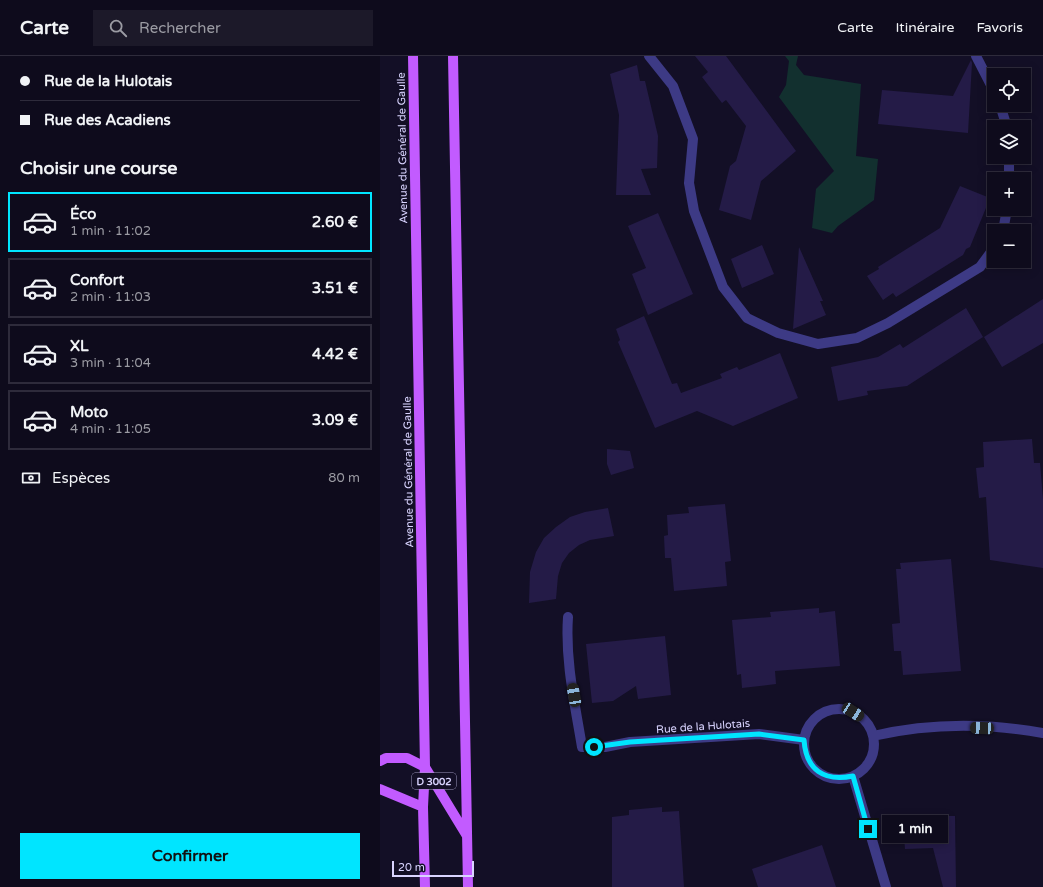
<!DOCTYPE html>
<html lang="fr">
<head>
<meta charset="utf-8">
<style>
	body { margin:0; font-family:"Varela Round",sans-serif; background:#1c1929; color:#f1f3f6; height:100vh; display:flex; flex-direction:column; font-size:15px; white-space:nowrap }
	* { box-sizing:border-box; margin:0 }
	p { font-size:13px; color:#9b9ba3 }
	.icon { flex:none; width:22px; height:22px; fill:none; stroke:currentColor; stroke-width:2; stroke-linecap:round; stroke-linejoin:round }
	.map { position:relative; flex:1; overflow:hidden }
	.sheet { display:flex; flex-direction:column; background:#0e0b1c; width:380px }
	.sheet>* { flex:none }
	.top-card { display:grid; align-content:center; height:88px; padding:0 20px; background:#0e0b1c }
	.fabs { position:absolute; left:607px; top:12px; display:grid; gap:8px }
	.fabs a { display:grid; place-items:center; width:44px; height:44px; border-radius:0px; background:#0e0b1c; box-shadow:0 2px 10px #0003,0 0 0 1px #2e2b3b; font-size:20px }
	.scale { position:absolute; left:12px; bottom:10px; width:82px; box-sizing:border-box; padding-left:4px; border:2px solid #d9d4ff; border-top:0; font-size:11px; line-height:14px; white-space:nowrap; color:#d9d4ff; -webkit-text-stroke:3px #130f26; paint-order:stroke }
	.end { position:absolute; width:18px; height:18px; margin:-9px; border:5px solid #00e5ff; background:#111; box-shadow:0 0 0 2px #111 }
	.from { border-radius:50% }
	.bubble { position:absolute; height:28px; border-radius:0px; background:#0e0b1c; box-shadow:0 2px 10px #0003,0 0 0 1px #2e2b3b; font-size:13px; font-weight:800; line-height:28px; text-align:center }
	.car { position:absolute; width:12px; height:24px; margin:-12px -6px; border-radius:5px; box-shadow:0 0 3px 1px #0007; background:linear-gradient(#222 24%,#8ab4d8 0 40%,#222 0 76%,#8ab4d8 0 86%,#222 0) }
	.top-card b { display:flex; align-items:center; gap:14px; height:38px; font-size:15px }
	.top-card b+b { border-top:1px solid #2e2b3b }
	.top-card i { width:10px; height:10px; background:#f1f3f6 }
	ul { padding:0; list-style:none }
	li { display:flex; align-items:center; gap:12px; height:60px; margin:0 8px 6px; padding:0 12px; border:2px solid #2e2b3b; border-radius:0px }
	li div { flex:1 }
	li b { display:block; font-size:15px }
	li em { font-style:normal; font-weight:800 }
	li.active { border-color:#00e5ff }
	li>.icon { width:36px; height:36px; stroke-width:1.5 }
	h2 { padding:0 20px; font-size:18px; line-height:48px }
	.pay { display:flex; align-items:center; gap:10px; height:44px; padding:0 20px; font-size:15px }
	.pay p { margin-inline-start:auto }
	.action { display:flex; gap:8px; margin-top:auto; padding:8px 20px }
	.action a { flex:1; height:46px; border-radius:0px; background:#00e5ff; color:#111; font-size:16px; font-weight:800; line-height:46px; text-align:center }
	header { display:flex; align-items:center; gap:24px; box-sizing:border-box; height:56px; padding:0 20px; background:#0e0b1c; border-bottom:1px solid #2e2b3b }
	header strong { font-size:19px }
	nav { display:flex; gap:22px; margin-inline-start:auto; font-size:14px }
	.search { width:280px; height:36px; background:#1c1929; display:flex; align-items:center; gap:10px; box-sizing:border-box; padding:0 14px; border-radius:0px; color:#9b9ba3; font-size:15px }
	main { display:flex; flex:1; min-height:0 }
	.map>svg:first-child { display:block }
	.green { fill:#12302f }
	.building { fill:#241b47 }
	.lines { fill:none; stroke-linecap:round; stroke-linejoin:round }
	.minor { stroke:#3d3a85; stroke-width:10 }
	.major { stroke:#c25bff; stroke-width:10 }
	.route { stroke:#00e5ff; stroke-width:5 }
	.labels { text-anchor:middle; stroke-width:3.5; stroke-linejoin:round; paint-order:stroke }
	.shield { fill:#130f26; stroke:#9e99be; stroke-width:1 }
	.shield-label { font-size:10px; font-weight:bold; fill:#d9d4ff }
	.street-label { font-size:11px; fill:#d9d4ff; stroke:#130f26 }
</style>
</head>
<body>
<header>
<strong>Carte</strong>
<div class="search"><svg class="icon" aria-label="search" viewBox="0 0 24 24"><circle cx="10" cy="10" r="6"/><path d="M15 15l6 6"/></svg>Rechercher</div>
<nav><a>Carte</a><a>Itinéraire</a><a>Favoris</a></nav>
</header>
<main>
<section class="sheet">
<div class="top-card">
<b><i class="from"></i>Rue de la Hulotais</b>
<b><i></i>Rue des Acadiens</b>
</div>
<h2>Choisir une course</h2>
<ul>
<li class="active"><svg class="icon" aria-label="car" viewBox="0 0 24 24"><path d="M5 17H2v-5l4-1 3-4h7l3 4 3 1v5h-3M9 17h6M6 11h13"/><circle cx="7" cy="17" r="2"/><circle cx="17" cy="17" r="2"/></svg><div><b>Éco</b><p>1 min · 11:02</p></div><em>2.60 €</em></li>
<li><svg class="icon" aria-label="car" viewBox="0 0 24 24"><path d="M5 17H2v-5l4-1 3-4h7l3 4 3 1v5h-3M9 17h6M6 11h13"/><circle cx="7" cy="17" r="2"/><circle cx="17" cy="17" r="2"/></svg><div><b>Confort</b><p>2 min · 11:03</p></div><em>3.51 €</em></li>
<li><svg class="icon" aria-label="car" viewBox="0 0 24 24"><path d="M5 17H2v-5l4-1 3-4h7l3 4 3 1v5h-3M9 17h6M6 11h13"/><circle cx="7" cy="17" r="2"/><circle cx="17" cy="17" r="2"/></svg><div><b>XL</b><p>3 min · 11:04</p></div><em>4.42 €</em></li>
<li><svg class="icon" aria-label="car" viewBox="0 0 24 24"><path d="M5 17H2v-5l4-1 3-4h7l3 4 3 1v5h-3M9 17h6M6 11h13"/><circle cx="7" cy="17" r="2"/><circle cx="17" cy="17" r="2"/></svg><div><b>Moto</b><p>4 min · 11:05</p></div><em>3.09 €</em></li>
</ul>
<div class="pay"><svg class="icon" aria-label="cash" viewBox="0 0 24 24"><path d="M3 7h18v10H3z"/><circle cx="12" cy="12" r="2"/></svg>Espèces<p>80 m</p></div>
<div class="action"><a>Confirmer</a></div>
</section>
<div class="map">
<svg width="663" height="831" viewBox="0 0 663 831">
	<rect width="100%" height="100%" fill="#130f26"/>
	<path class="green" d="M 405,0 L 418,0 L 416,9 L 424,19 L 481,28 L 476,100 L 498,103 L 494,144 L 458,170 L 452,177 L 432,172 L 436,133 L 454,115 L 399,41 L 406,29 L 409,5 Z"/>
	<path class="building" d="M 315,0 L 346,0 L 416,95 L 381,125 L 371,164 L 339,154 L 350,110 L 356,105 L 366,70 L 346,44 L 342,47 L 322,21 L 328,16 Z
		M 591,4 L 592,7 L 588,77 L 498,68 L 502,34 L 573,40 Z
		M 257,9 L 260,25 L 265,25 L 278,80 L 277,112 L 261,113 L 271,139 L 236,139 L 239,59 L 230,18 Z
		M 580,130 L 610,142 L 590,191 L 586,193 L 583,199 L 516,241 L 513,237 L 503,244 L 487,220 L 499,213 L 498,211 L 560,172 Z
		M 278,157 L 313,238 L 268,259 L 252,218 L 266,212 L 248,170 Z
		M 382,189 L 394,218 L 362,232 L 351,203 Z
		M 419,191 L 443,245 L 440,245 L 446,259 L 413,273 Z
		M 663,243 L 663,287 L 622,311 L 604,281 Z
		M 586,252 L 603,281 L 527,330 L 487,335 L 488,339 L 458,345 L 451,311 L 498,301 L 520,288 L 523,292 Z
		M 264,260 L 292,328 L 297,327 L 301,337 L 342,322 L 340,318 L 357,311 L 359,314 L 400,297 L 418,342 L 353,370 L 317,355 L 275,372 L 238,286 L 240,284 L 236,273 Z
		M 652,383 L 654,407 L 660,407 L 663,443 L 663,512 L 610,504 L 606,441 L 599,442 L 596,412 L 604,411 L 603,386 Z
		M 227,393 L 250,395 L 254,412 L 231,419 L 227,408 Z
		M 345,448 L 351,505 L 345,506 L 347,530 L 294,535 L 291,502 L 285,502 L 284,480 L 288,479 L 287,459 L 309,457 L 308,451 Z
		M 228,452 L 234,480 L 210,484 L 199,489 L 189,497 L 182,507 L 178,520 L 176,543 L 149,547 L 150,516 L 156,496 L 164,482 L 176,471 L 190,461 L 205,456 Z
		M 571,503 L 581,615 L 523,619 L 521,595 L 514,595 L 512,568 L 520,567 L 516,513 L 521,513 L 520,507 Z
		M 439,552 L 439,557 L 455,555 L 460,610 L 395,615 L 396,628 L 362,632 L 361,618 L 357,619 L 352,564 L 391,561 L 390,556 Z
		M 285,580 L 291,639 L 258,643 L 256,630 L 233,645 L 212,647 L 206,588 Z
		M 282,751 L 282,756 L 299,755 L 304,831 L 232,831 L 232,761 L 249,759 L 249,754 Z
		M 520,760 L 575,760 L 576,831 L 563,831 L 553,792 L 525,793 L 524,781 L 520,780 Z
		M 442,789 L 456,831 L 378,831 L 372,813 Z"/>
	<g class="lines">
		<path class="minor" d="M 269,0 L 293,30 L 313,83 L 309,127 L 314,155 L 343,231 L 367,262 L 398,277 L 438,288 L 477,282 L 508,267 L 600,211 L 614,192
			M 596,0 L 614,35
			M 620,49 L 627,71
			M 629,123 L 629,101
			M 623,175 L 627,153
			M 188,561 C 185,605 195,648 202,691 L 225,691 L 250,686 L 379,678 L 424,684
			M424 688a35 35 0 1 1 70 0a35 35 0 1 1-70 0Z
			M 493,680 C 549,667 607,667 663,677
			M 473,720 L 506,831"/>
		<path class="major" d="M 33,0 L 45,711 L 43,751 L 45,831
			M 73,0 L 88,831
			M 0,705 L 6,702 L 27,702 L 45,711 L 87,780
			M 0,733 L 43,751"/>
	</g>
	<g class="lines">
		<path class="route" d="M 214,691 L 250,686 L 379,678 L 424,684 C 426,714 444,726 473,720 L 488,773"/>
	</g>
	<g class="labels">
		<rect class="shield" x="32" y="717" width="44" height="16" rx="3"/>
		<g class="shield-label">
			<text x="54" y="729">D 3002</text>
		</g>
		<g class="street-label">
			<text transform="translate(22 92) rotate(-91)" y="4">Avenue du Général de Gaulle</text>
			<text transform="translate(28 416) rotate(-91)" y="4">Avenue du Général de Gaulle</text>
			<text transform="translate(323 670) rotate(-4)" y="4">Rue de la Hulotais</text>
		</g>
	</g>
</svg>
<div class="fabs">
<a><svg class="icon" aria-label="locate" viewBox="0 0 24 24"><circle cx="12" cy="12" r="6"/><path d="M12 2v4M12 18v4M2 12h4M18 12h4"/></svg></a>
<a><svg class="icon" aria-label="layers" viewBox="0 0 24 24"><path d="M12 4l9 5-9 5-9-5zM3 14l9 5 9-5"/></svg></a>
<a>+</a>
<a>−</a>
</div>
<div class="scale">20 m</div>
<i class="end from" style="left:214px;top:691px"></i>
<i class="end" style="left:488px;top:773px"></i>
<div class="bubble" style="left:502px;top:759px;width:66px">1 min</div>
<i class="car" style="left:194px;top:639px;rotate:350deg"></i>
<i class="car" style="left:473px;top:656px;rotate:123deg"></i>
<i class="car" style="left:602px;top:672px;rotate:273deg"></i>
</div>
</main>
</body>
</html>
